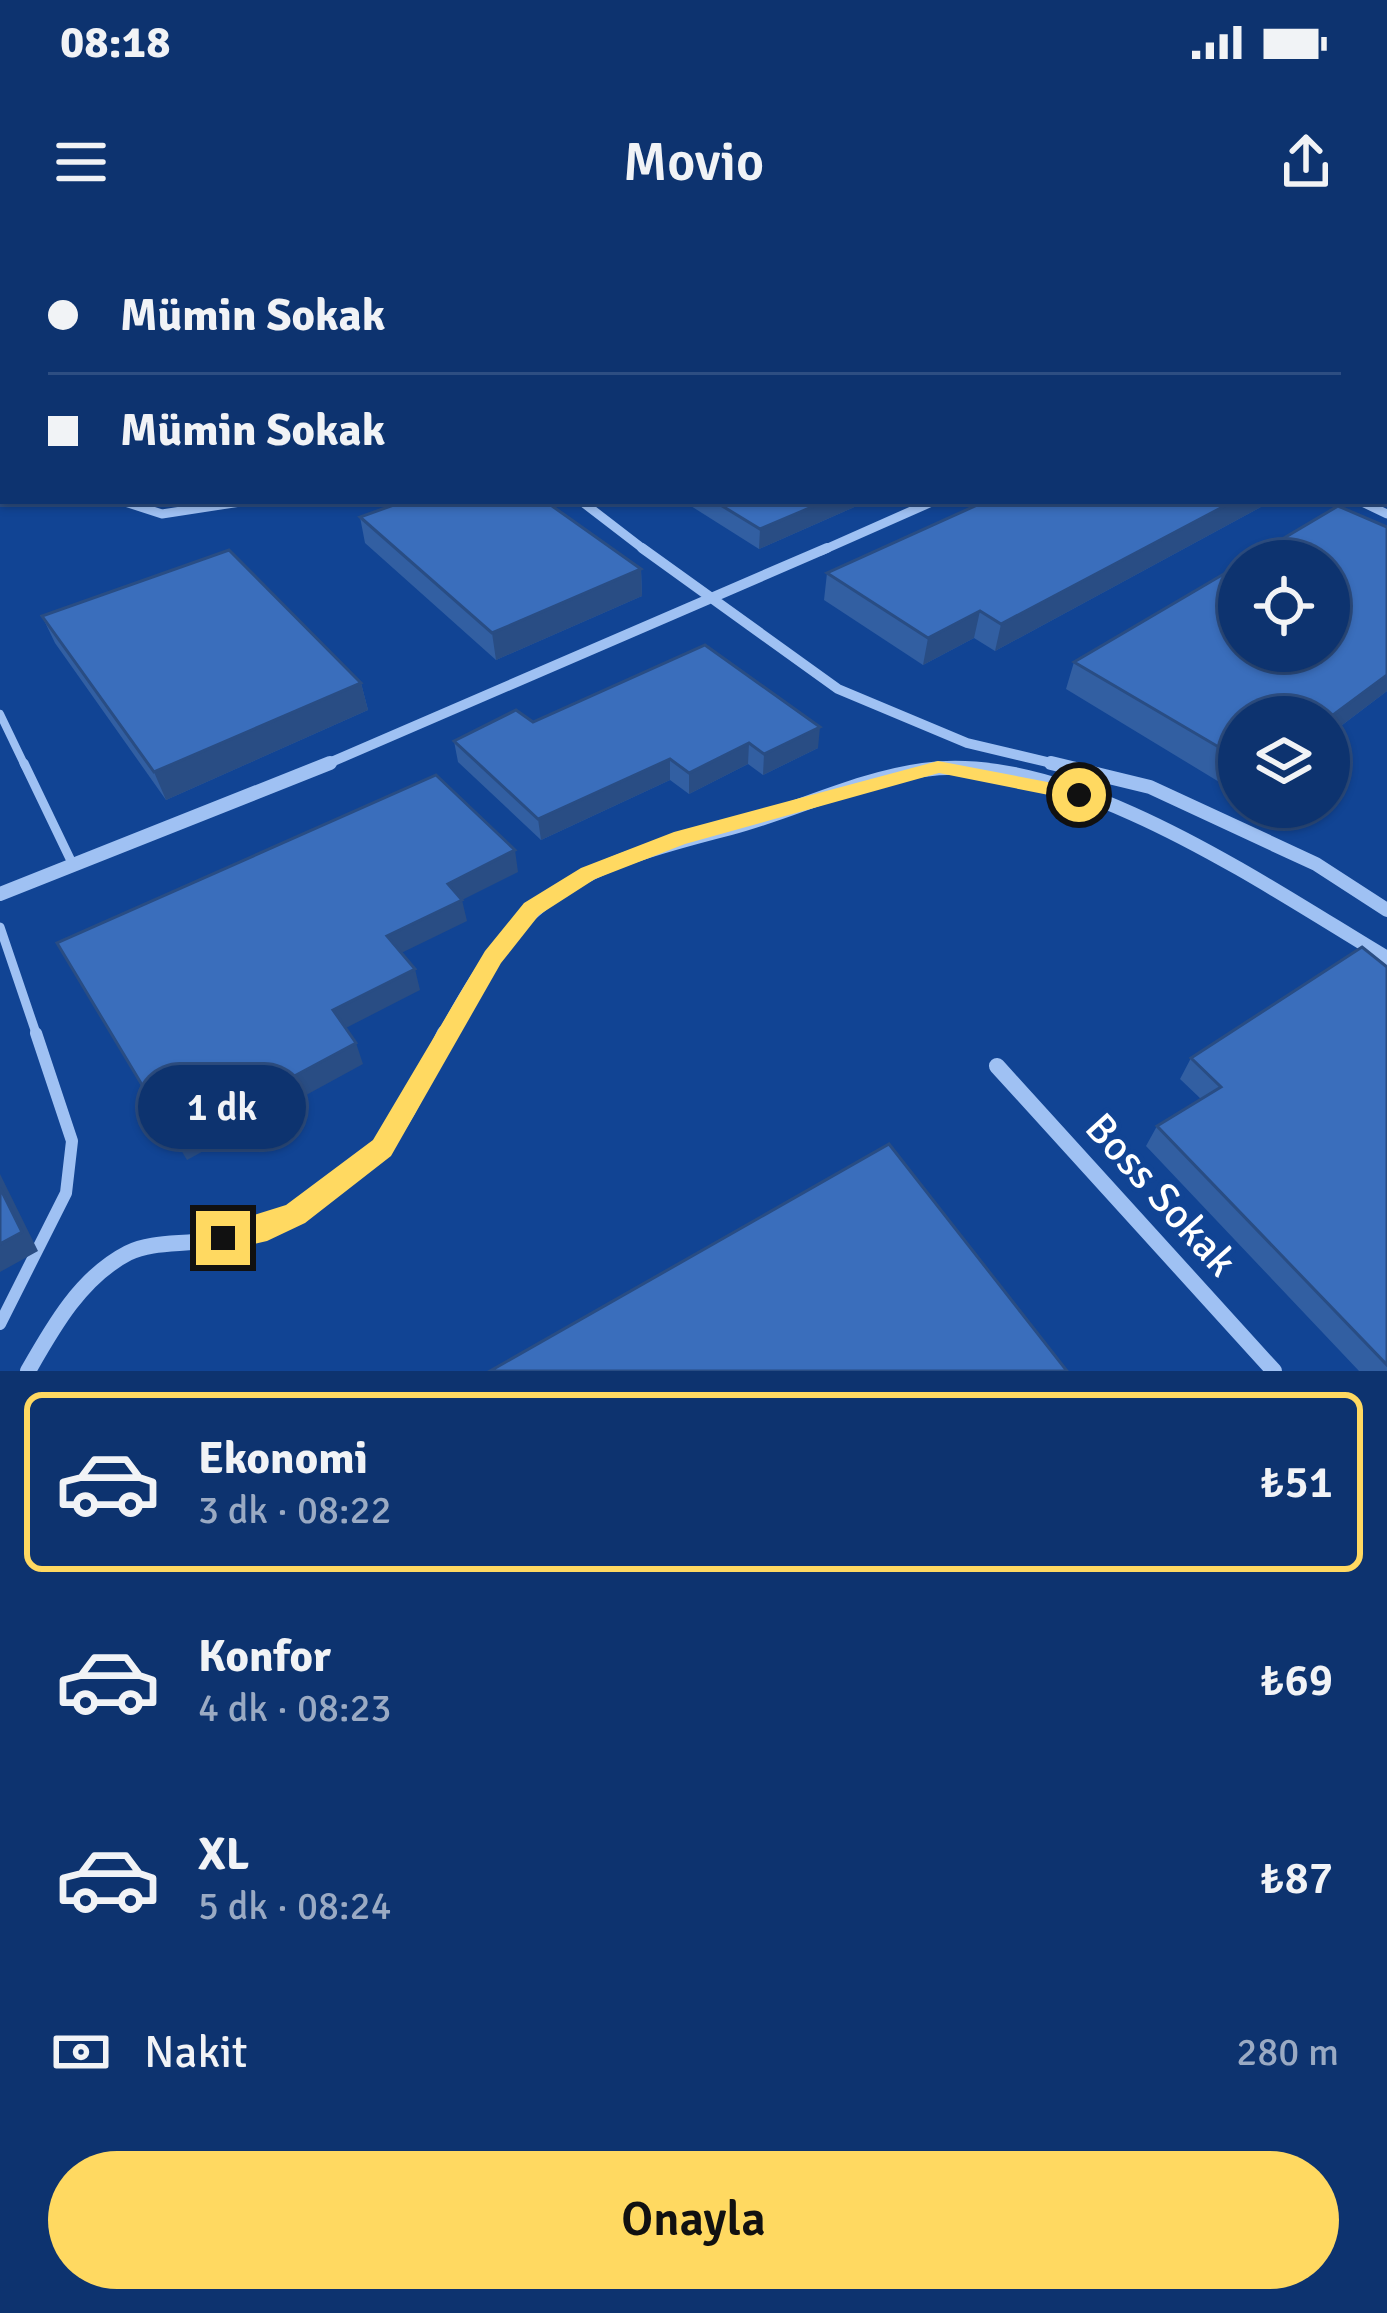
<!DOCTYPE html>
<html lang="tr">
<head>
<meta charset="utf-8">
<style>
	body { margin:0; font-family:Signika,sans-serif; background:#1b3f77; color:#f1f3f6; height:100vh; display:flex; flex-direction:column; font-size:45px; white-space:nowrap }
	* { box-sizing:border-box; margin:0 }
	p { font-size:39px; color:#9aaac3 }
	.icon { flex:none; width:66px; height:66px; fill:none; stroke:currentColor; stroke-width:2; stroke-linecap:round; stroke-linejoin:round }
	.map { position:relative; height:1131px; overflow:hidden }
	.sheet { display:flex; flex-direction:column; background:#0d336f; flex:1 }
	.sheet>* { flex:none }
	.banner { position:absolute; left:0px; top:0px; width:1389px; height:264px; box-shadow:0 3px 9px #0004,0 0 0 3px #2d4e82; display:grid; align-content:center; height:264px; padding:0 48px; background:#0d336f }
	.controls { position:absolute; left:1218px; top:300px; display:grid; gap:24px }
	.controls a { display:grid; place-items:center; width:132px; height:132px; border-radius:50%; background:#0d336f; box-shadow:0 3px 9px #0004,0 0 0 3px #2d4e82; font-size:60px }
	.end { position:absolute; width:54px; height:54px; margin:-27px; border:15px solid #ffd961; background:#111; box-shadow:0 0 0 6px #111 }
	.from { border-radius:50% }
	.bubble { position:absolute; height:84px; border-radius:42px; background:#0d336f; box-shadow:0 3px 9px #0004,0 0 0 3px #2d4e82; font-size:39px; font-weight:600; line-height:84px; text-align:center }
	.banner b { display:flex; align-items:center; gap:42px; height:114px; font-size:45px }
	.banner b+b { border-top:3px solid #2d4e82 }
	.banner i { width:30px; height:30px; background:#f1f3f6 }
	ul { padding:21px 0 0; list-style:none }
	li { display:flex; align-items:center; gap:36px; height:180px; margin:0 24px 18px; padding:0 24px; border:6px solid transparent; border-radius:18px }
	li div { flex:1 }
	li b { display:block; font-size:45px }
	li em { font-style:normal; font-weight:600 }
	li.active { border-color:#ffd961 }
	li>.icon { width:108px; height:108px; stroke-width:1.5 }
	.pay { display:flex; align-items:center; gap:30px; height:132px; padding:0 48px; font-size:45px }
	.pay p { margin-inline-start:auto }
	.action { display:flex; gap:24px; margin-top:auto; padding:24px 48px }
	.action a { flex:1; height:138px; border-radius:72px; background:#ffd961; color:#111; font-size:48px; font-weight:600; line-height:138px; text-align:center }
	.status { display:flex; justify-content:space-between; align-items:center; height:84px; padding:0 60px; background:#0d336f; direction:ltr }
	.status svg { height:33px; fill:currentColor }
	header { display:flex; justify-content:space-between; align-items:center; height:156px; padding:0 48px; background:#0d336f; font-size:54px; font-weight:600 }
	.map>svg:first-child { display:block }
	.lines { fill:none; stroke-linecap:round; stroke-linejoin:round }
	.lane-far3 { stroke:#9fc1f3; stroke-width:4.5 }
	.lane-far2 { stroke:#9fc1f3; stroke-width:8 }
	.lane-far1 { stroke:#9fc1f3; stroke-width:9 }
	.lane { stroke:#9fc1f3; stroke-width:12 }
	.street-far4 { stroke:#9fc1f3; stroke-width:6 }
	.street-far3 { stroke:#9fc1f3; stroke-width:9 }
	.street-far2 { stroke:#9fc1f3; stroke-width:10 }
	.street-far1 { stroke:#9fc1f3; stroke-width:14 }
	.street { stroke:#9fc1f3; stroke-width:16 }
	.wall { fill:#325fa2 }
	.shaded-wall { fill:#294d84 }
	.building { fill:#3a6ebc; stroke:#294d84; stroke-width:3 }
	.route { fill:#ffd961 }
	.labels { text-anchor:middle; stroke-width:10; stroke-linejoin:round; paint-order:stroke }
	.near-street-label { font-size:42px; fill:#fff; stroke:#114494 }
</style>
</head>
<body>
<div class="status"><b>08:18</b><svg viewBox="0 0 49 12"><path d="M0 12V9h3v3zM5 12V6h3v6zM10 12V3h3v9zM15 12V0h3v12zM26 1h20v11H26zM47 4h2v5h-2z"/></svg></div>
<header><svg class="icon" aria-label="menu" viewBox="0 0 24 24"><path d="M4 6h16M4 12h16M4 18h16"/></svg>Movio<svg class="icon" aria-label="share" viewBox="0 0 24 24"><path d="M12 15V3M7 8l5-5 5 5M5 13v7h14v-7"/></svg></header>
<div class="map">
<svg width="1387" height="1131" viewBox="0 0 1387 1131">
	<rect width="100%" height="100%" fill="#114494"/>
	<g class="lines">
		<path class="lane-far3" d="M 1198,3 L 1207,0
			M 1297,3 L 1301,0"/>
		<path class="lane-far2" d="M 0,474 L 25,526"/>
		<path class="lane-far1" d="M 24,523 L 73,625
			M 0,687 L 37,796"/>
		<path class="lane" d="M 0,1084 L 66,953 L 72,901 L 36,793"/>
		<path class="street-far4" d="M 1184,0 L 1194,3
			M 137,3 L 141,0
			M 583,3 L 593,0"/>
		<path class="street-far3" d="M 122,261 L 162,274 L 247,261
			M 581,261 L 646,311
			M 1360,261 L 1387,274
			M 821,311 L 934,261"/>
		<path class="street-far2" d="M 642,308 L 838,449 L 967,503 L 1064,526
			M 322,526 L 827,308"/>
		<path class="street-far1" d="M 1051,523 L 1150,547 L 1316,624 L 1387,670
			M 0,654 L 330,523
			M 444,796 C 520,650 578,627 731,588 C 795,571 857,539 923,530 C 1069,508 1266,646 1387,718"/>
		<path class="street" d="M 997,826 L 1274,1131
			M 28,1131 C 53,1087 81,1037 128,1013 C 152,1001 182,1005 209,1000 C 272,988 332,958 377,912 C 408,882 426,831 445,793"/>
	</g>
	<path class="wall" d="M 735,0 L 805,0 L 805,3 L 742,3 Z
		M 867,0 L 1121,0 L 1111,3 L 867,3 Z
		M 683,261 L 868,261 L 759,309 Z
		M 1272,261 L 995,411 L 974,398 L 923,425 L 824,360 L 827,333 Z
		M 360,277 L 641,329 L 642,356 L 496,420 L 365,303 Z
		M 1387,287 L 1387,451 L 1329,495 L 1329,477 L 1239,477 L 1239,554 L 1066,449 L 1074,422 Z
		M 42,376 L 361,443 L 368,470 L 166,560 L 55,403 Z
		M 533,482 L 818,508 L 763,535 L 748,524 L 689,554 L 670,540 L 541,600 L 458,522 L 454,501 Z
		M 1387,727 L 1387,1131 L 1359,1131 L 1146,906 L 1157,886 L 1201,859 L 1180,839 L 1191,818 Z"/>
	<path class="shaded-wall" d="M 773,0 L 805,0 L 805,3 L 773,3 Z
		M 1074,0 L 1121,0 L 1111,3 L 1064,3 Z
		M 826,261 L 868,261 L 759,309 L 760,289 Z
		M 1234,261 L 1272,261 L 995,411 L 1001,384 Z
		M 641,329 L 642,356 L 496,420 L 492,393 Z
		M 980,371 L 974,398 L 923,425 L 928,398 Z
		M 1387,435 L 1387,451 L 1329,495 L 1329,478 Z
		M 361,443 L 368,470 L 166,560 L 154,532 Z
		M 820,487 L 818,508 L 763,535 L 764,514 Z
		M 749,503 L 748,524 L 689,554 L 689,533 Z
		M 670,519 L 670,540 L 541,600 L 538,579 Z
		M 515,610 L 518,632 L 462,660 L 467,681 L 393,717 L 387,696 L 448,644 Z
		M 415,729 L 420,750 L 340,791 L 333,770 Z
		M 356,803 L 363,824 L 187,920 L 175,900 Z
		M 0,934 L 38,1011 L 0,1032 Z"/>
	<path class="building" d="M 901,0 L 1074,0 L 1064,3 L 910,3 Z
		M 1386,77 L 1387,77 L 1387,124 L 1386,124 Z
		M 405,261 L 545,261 L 641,329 L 492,393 L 360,277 Z
		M 714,261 L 826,261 L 760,289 Z
		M 986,261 L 1234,261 L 1001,384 L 980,371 L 928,398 L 827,333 Z
		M 1338,266 L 1387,287 L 1387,435 L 1329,478 L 1239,477 L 1239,519 L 1074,422 L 1239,325 L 1239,411 L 1329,411 L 1329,321 L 1245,321 Z
		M 229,310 L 361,443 L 154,532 L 42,376 Z
		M 705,405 L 820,487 L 764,514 L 749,503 L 689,533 L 670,519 L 538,579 L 454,501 L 516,470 L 533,482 Z
		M 436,535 L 515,610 L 448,644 L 462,660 L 387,696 L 415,729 L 333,770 L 356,803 L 175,900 L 57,703 Z
		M 1362,707 L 1387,727 L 1387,1125 L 1157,886 L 1221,847 L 1191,818 Z
		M 889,904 L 1067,1131 L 490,1131 Z
		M 0,948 L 22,992 L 0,1004 Z"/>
	<path class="route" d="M 938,521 L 1079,548 L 1088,555 L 1079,561 L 939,533 L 685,604 L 595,639 L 539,675 L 501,723 L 391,916 L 305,983 L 267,1001 L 223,1011 L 213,1007 L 213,988 L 286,965 L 373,900 L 485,711 L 524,663 L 581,628 L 674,592 Z"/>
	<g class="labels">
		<g class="near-street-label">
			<text transform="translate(1162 954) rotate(48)" y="15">Boss Sokak</text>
		</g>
	</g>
</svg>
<div class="controls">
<a><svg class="icon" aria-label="locate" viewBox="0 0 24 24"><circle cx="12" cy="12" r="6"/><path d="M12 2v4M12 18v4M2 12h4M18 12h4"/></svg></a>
<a><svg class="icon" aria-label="layers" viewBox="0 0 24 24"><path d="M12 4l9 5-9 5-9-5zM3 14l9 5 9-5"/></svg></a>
</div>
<i class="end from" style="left:1079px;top:555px"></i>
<i class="end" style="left:223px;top:998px"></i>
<div class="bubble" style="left:138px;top:825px;width:168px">1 dk</div>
<div class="banner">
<b><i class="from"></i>Mümin Sokak</b>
<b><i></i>Mümin Sokak</b>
</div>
</div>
<section class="sheet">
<ul>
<li class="active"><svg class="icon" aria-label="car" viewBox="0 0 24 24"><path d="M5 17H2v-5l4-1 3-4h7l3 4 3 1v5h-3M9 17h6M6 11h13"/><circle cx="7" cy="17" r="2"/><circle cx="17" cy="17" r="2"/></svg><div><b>Ekonomi</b><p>3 dk · 08:22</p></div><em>₺51</em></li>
<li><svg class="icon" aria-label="car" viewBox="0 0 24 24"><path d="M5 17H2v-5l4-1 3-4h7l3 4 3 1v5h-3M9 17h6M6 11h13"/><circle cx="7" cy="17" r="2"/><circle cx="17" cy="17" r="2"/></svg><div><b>Konfor</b><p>4 dk · 08:23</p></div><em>₺69</em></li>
<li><svg class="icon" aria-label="car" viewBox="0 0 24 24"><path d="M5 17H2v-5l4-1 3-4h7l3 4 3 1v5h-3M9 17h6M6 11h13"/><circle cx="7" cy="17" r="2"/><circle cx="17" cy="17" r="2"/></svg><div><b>XL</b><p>5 dk · 08:24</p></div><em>₺87</em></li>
</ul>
<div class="pay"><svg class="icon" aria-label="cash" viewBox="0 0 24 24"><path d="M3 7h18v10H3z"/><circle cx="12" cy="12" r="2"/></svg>Nakit<p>280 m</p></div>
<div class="action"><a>Onayla</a></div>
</section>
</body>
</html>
